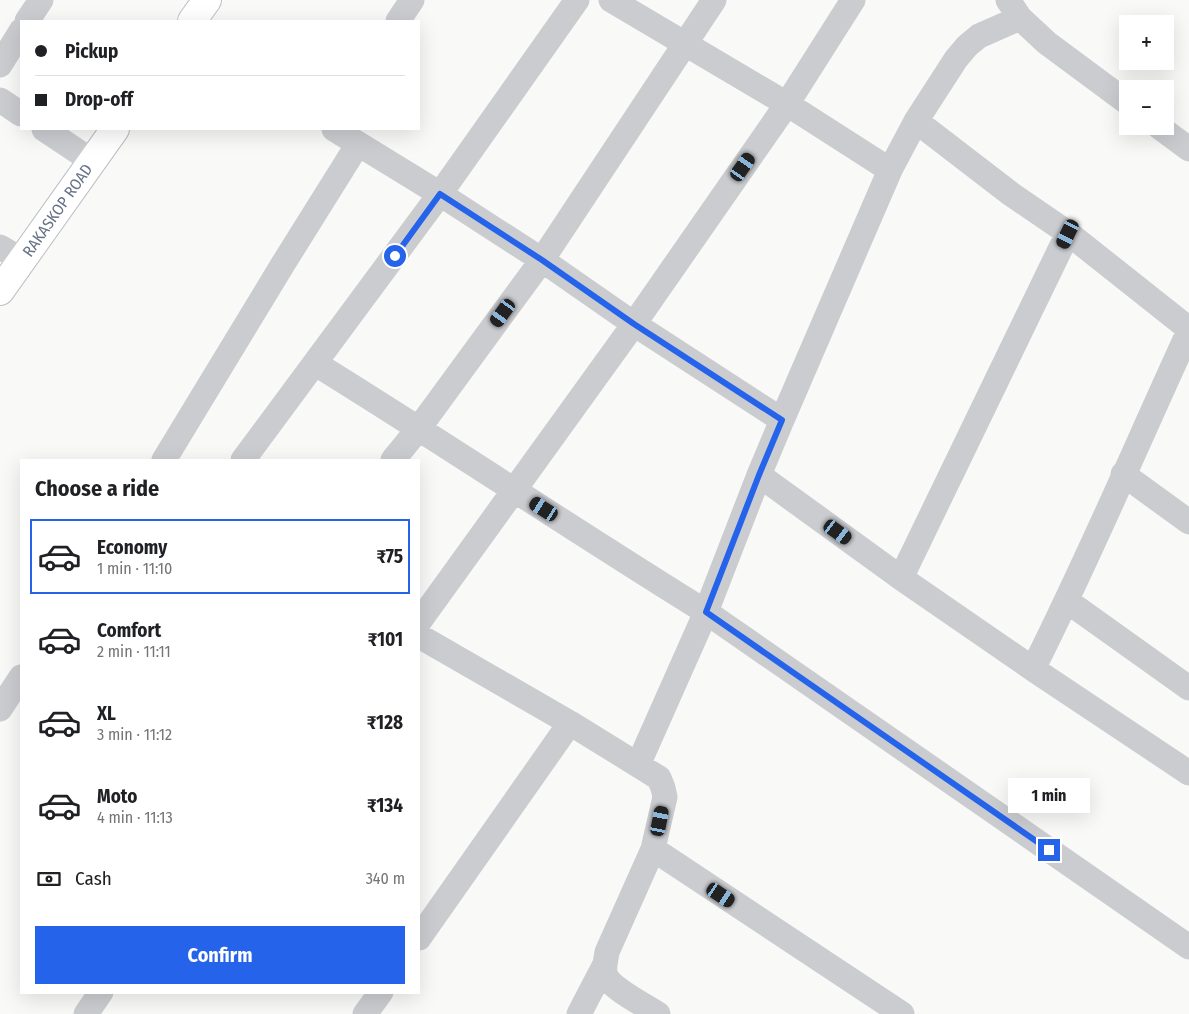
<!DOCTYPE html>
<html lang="en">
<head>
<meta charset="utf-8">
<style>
	body { margin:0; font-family:"Fira Sans Condensed",sans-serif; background:#f6f6f6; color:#202124; height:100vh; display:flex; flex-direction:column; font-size:19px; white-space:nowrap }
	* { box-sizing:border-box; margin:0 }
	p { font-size:16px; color:#757577 }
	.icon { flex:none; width:28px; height:28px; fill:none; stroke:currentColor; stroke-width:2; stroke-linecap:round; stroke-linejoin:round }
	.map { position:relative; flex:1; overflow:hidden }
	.panel { position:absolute; left:20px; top:459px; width:400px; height:535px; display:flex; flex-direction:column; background:#fff; border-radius:0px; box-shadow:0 5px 20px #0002 }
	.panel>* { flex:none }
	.top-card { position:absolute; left:20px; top:20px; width:400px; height:110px; border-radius:0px; box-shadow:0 5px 20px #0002; display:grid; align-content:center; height:110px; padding:0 15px; background:#fff }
	.controls { position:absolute; left:1119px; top:15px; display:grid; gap:10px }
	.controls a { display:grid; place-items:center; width:55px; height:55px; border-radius:0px; background:#fff; box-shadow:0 5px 20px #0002; font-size:25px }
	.end { position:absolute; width:22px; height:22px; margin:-11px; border:6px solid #2563eb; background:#fff; box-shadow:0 0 0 2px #fff }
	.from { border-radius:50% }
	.bubble { position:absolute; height:35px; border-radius:0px; background:#fff; box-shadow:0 5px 20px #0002; font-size:16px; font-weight:700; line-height:35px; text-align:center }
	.car { position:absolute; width:15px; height:30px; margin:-15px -8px; border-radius:6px; box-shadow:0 0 4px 1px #0007; background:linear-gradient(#222 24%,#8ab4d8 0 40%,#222 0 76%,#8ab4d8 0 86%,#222 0) }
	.top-card b { display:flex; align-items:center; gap:18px; height:48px; font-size:19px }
	.top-card b+b { border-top:1px solid #e0e0e0 }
	.top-card i { width:12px; height:12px; background:#202124 }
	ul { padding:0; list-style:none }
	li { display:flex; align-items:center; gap:15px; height:75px; margin:0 10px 8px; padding:0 5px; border:2px solid transparent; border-radius:0px }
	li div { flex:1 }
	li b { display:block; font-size:19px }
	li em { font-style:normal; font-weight:700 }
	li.current { border-color:#2563eb }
	li>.icon { width:45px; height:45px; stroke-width:1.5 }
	h2 { padding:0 15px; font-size:22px; line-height:60px }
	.pay { display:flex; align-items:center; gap:12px; height:55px; padding:0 15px; font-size:19px }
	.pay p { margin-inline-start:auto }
	.button { display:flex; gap:10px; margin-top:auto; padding:10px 15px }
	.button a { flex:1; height:58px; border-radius:0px; background:#2563eb; color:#fff; font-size:20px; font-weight:700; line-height:58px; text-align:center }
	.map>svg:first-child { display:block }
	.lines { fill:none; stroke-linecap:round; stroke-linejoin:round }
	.major-casing { stroke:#bcbfc4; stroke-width:30 }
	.minor { stroke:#caccd0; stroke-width:25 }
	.major { stroke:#fff; stroke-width:28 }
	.route { stroke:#2563eb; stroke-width:6 }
	.labels { text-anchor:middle; stroke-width:5; stroke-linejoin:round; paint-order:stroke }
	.street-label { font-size:16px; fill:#687389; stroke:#fff }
</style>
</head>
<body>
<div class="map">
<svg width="1189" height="1014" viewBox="0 0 1189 1014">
	<rect width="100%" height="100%" fill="#f9f9f7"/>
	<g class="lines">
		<g class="major-casing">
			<path id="major" d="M 192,21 L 207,0
				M 0,291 L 115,129"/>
		</g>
		<path class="minor" d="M 611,0 L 787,104 L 890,170 L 782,420
			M 1020,18 L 1047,43 L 1128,103
			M 27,21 L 41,0
			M 398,21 L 412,0
			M 0,65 L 21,31
			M 0,100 L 21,114
			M 916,121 L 1011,194 L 1068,233 L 1189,329
			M 1158,126 L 1189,149
			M 44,129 L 92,161
			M 334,129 L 440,194 L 542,260 L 634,324 L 782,420 L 759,475 L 706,612 L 638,765
			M 890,170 L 916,121 L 956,59 L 967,46 L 979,36 L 1020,18 L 1008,0
			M 0,247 L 22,260
			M 316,364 C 447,445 575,531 706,612 L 1189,947
			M 164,460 L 283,264 L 358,144
			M 243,460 L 440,194 L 577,0
			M 393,460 L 419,428 L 542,260 L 714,0
			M 1123,474 L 1189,522
			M 759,475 L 901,578 L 1033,669 C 1089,558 1137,444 1189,331
			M 901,578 L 1068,233
			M 1067,601 L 1189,688
			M 419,622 L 634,324 L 787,104 L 853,0
			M 419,636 L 570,723 L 659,778 L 663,788 L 665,797 L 653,849 L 607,952 C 606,960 603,969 606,976 C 613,990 645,1005 658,1014
			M 1033,669 L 1189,773
			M 0,709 L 21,677
			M 653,849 L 902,1014
			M 419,938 L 570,723
			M 86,1014 L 101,992
			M 365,1014 L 381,992
			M 579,1014 L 604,966"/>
		<use href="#major" class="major"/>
	</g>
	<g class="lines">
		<path class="route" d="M 395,256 L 440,194 L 542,260 L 634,324 L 782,420 L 759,475 L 706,612 L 1049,850"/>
	</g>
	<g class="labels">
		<g class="street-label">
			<text transform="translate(57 210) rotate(-55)" y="6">RAKASKOP ROAD</text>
		</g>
	</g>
</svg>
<div class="controls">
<a>+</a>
<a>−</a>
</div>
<i class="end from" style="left:395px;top:256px"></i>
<i class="end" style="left:1049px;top:850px"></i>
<div class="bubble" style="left:1008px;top:778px;width:82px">1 min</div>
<i class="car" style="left:743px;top:167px;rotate:35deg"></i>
<i class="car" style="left:1068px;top:234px;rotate:206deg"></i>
<i class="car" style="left:503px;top:313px;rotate:216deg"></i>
<i class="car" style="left:544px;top:509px;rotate:303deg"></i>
<i class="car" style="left:838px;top:532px;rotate:126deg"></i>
<i class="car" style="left:660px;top:821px;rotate:11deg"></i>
<i class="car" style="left:721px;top:895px;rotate:124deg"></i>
<div class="top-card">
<b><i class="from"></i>Pickup</b>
<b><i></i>Drop-off</b>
</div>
<section class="panel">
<h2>Choose a ride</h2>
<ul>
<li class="current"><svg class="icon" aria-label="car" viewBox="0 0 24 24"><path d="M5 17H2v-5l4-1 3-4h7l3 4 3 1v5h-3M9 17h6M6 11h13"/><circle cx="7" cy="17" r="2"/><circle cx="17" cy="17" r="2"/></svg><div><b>Economy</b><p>1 min · 11:10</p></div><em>₹75</em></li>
<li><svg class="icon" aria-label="car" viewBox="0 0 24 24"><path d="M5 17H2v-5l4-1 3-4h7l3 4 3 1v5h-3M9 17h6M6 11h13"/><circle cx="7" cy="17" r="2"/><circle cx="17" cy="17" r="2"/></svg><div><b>Comfort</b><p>2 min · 11:11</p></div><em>₹101</em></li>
<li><svg class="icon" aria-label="car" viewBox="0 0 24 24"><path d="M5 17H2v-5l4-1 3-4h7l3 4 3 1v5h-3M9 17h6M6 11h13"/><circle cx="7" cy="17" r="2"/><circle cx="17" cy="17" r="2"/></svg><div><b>XL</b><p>3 min · 11:12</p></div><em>₹128</em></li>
<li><svg class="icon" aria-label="car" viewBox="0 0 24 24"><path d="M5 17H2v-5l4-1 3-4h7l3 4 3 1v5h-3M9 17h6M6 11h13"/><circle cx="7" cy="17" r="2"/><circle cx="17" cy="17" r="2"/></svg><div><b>Moto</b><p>4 min · 11:13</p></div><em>₹134</em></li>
</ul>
<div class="pay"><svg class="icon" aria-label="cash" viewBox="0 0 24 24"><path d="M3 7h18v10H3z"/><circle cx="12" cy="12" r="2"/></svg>Cash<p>340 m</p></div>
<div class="button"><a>Confirm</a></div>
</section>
</div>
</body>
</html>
